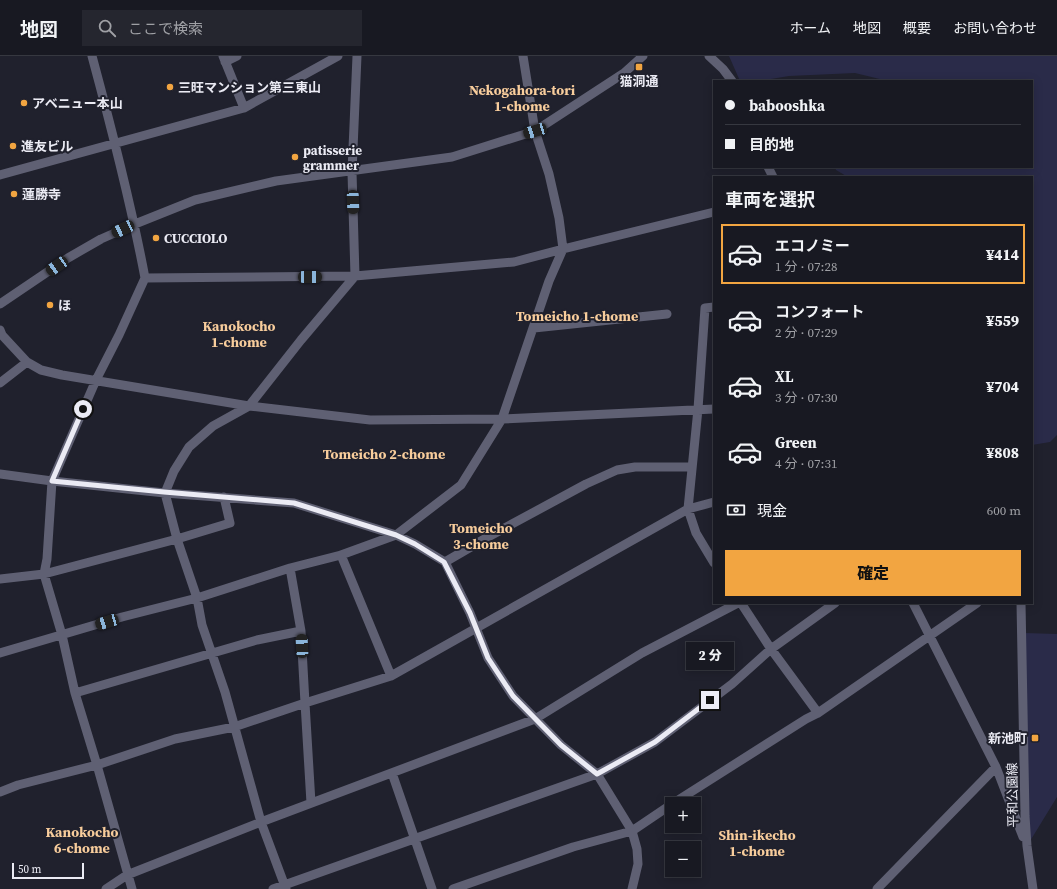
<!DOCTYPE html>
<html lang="ja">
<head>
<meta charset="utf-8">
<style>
	body { margin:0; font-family:"Source Serif 4","Noto Sans JP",serif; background:#25262f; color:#f1f3f6; height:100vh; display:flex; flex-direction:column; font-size:15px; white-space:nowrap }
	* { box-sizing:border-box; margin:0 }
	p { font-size:13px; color:#9fa0a5 }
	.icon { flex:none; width:22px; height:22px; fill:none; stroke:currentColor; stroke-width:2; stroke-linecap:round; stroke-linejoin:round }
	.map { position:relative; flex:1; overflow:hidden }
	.sheet { position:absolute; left:713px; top:120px; width:320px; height:428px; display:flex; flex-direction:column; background:#181922; border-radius:0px; box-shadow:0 2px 10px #0003,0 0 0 1px #363840 }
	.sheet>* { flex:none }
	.top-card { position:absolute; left:713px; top:24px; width:320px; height:88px; border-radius:0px; box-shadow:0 2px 10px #0003,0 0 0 1px #363840; display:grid; align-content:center; height:88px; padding:0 12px; background:#181922 }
	.tools { position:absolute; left:665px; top:741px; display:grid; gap:8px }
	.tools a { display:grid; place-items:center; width:36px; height:36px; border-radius:0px; background:#181922; box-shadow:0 2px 10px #0003,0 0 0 1px #363840; font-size:20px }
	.scale { position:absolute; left:12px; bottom:10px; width:72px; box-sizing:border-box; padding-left:4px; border:2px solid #ebebf4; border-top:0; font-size:11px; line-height:14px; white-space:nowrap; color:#ebebf4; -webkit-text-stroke:3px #20212d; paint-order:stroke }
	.end { position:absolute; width:18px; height:18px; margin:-9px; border:5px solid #ebebf4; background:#111; box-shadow:0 0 0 2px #111 }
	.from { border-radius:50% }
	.bubble { position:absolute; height:28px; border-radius:0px; background:#181922; box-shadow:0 2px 10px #0003,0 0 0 1px #363840; font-size:13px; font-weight:800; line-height:28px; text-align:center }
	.car { position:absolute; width:12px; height:24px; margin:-12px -6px; border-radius:5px; box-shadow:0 0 3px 1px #0007; background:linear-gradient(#222 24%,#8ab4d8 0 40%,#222 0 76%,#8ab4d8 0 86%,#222 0) }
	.top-card b { display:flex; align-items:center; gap:14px; height:38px; font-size:15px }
	.top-card b+b { border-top:1px solid #363840 }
	.top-card i { width:10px; height:10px; background:#f1f3f6 }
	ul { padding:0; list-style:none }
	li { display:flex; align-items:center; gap:12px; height:60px; margin:0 8px 6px; padding:0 4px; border:2px solid transparent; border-radius:0px }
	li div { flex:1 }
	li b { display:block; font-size:15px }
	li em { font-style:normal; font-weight:800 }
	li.active { border-color:#f2a541 }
	li>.icon { width:36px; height:36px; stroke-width:1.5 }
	h2 { padding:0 12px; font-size:18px; line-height:48px }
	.pay { display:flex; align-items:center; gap:10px; height:44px; padding:0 12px; font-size:15px }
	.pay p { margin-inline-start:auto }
	.cta { display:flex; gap:8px; margin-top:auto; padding:8px 12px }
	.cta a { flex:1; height:46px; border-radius:0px; background:#f2a541; color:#111; font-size:16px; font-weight:800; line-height:46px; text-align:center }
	header { display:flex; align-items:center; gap:24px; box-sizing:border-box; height:56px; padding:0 20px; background:#181922; border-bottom:1px solid #363840 }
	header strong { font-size:19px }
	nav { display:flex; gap:22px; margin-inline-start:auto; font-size:14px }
	.search { width:280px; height:36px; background:#25262f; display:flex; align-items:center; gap:10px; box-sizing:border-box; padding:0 14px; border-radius:0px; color:#9fa0a5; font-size:15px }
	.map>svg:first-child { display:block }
	.green { fill:#2a2b49 }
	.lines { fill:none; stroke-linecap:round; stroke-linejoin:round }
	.minor { stroke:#5f6073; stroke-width:9 }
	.route { stroke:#ebebf4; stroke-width:5 }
	.poi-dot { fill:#f2a541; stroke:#20212d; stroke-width:1.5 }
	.labels { text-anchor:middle; stroke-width:4; stroke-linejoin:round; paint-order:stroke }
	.poi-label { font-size:13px; font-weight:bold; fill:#ebebf4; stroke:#20212d; text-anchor:start }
	.street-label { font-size:13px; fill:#ebebf4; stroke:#20212d }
	.neighbourhood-label { font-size:14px; font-weight:bold; fill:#f8cd9c; stroke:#20212d }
</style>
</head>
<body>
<header>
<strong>地図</strong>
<div class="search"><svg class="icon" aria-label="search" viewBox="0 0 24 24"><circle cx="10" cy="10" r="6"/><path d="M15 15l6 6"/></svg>ここで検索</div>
<nav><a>ホーム</a><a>地図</a><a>概要</a><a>お問い合わせ</a></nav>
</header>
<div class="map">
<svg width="1057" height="833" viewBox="0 0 1057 833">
	<rect width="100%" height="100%" fill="#20212d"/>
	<path class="green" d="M 729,0 L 1057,0 L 1057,379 L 1050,386 L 1032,389 L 1032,121 L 848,121 L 836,114 L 835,111 L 1032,111 L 1032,25 L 888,25 L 855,17 L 789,20 L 759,25 L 740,25 Z
		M 1024,577 L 1057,578 L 1057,741 L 1027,790 Z"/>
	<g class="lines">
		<path class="minor" d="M 92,0 C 112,74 131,147 145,222
			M 223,0 L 244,52
			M 709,0 L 723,13 L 732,25
			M 225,6 L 237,0
			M 768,111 L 773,121
			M 0,119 L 244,52 L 338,0
			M 0,248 L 68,202 L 101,183 L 135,168 L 195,144 L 276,125 L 452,101 L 535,75 L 624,17 L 643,0
			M 714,251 L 705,252 L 698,353 L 688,453 L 696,477 L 714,507
			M 534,272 L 667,258
			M 0,274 L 2,279 L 27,306 L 41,314 L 62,319 L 249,350 L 370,364 L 502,363 L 714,353
			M 0,327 L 27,306
			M 0,418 L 52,425 L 47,503 L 44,518 L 62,579 L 75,637 L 97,709 L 132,833
			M 341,499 L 391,620
			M 445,506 L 415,488 L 396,479 L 294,447 L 165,437 L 52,425 L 96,324 L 119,279 L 145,222 L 355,220 L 514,206 L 563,193 L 714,156
			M 290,512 L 197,542 L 177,483 L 165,437 L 174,415 L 189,391 L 213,370 L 249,350 L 301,284 L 355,220 L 352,116 L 357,0
			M 0,523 L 44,518 L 177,483 L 230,467 L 224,441
			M 741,547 L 771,593 L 818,657
			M 913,547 L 996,711 L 1023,781
			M 1021,547 L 1025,760 L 1027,790 L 1033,833
			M 0,597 L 122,561 L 197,542 L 202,569 L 225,636 L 261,766 L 286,833
			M 75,637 L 257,584 L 301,575
			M 392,717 L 432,833
			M 0,736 L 18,729 L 97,709 L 175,683 L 234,671 L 305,647 L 301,575 L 290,512 L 341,499 L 396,479 L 461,429 L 502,363 L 549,225 L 563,193 L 559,162 L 549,118 L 535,75 L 523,0
			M 311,747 L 305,647 L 391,620 L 688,453 L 714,446
			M 672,748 L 806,663 L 818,657 L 977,547
			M 106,833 L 127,819 L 261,766 L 535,663 L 642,597 L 738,547
			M 273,833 L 597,718 L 655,686 L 732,628 L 771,593 L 835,547
			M 453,833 L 573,791 L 632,775 L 597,718 L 561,689 L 513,640 L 488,602 L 470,557 L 445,506 L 488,481 L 586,428 L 617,414 L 635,411 L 692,411
			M 632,833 L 638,808 L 637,793 L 632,775 L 672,748
			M 877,833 L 996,711"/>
	</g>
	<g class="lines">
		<path class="route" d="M 83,353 L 52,425 L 164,436 L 294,447 L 396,479 L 415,488 L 444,506 L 470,557 L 488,602 L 513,640 L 561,689 L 597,718 L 655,686 L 710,644"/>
	</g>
	<g class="poi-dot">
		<rect x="635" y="7" width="8" height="8" rx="2"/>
		<circle cx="170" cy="31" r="4"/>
		<circle cx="24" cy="47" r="4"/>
		<circle cx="13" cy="90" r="4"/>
		<circle cx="295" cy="101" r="4"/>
		<circle cx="14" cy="138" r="4"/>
		<circle cx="156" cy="182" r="4"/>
		<circle cx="50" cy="249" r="4"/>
		<rect x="1031" y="678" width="8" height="8" rx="2"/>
	</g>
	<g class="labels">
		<g class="poi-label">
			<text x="639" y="30" text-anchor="middle">猫洞通</text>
			<text x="178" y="36">三旺マンション第三東山</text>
			<text x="32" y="52">アベニュー本山</text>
			<text x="21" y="95">進友ビル</text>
			<text x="303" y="99">patisserie<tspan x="303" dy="15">grammer</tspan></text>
			<text x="22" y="143">蓮勝寺</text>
			<text x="164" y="187">CUCCIOLO</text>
			<text x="58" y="254">ほ</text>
			<text x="1027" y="687" text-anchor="end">新池町</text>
		</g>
		<g class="street-label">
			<text transform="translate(1012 739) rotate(-91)" y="5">平和公園線</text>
		</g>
		<g class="neighbourhood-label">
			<text x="522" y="39">Nekogahora-tori<tspan x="522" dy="16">1-chome</tspan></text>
			<text x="577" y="265">Tomeicho 1-chome</text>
			<text x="239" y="275">Kanokocho<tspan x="239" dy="16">1-chome</tspan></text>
			<text x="384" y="403">Tomeicho 2-chome</text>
			<text x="481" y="477">Tomeicho<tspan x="481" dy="16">3-chome</tspan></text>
			<text x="82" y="781">Kanokocho<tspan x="82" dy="16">6-chome</tspan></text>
			<text x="757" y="784">Shin-ikecho<tspan x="757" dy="16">1-chome</tspan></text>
		</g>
	</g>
</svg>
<div class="tools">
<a>+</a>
<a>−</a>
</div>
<div class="scale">50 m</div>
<i class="end from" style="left:83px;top:353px"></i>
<i class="end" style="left:710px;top:644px"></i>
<div class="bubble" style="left:686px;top:586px;width:48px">2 分</div>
<i class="car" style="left:535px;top:75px;rotate:253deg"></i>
<i class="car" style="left:353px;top:146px;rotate:178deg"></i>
<i class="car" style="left:123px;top:173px;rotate:245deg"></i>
<i class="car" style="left:57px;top:210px;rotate:236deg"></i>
<i class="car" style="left:310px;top:221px;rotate:90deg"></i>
<i class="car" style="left:107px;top:566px;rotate:254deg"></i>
<i class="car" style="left:302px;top:590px;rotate:357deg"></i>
<div class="top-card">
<b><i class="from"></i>babooshka</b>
<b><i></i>目的地</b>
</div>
<section class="sheet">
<h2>車両を選択</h2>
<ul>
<li class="active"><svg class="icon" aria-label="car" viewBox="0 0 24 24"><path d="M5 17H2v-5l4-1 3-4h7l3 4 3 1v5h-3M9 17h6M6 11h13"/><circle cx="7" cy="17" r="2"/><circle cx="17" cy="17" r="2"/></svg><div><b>エコノミー</b><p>1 分 · 07:28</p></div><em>¥414</em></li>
<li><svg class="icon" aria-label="car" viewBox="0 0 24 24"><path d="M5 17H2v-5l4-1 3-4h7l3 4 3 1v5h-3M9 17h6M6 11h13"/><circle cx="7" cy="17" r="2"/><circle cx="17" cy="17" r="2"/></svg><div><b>コンフォート</b><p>2 分 · 07:29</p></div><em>¥559</em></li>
<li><svg class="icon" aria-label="car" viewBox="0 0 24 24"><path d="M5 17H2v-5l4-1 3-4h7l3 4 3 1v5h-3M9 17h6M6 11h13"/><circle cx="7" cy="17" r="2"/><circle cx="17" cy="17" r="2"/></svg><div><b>XL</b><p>3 分 · 07:30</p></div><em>¥704</em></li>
<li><svg class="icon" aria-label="car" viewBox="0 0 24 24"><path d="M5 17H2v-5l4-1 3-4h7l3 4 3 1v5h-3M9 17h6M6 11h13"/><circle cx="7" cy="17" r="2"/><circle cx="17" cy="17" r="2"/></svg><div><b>Green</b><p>4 分 · 07:31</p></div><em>¥808</em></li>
</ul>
<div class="pay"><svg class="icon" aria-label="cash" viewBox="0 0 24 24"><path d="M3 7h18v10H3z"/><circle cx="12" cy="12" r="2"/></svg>現金<p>600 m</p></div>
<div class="cta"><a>確定</a></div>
</section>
</div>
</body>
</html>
